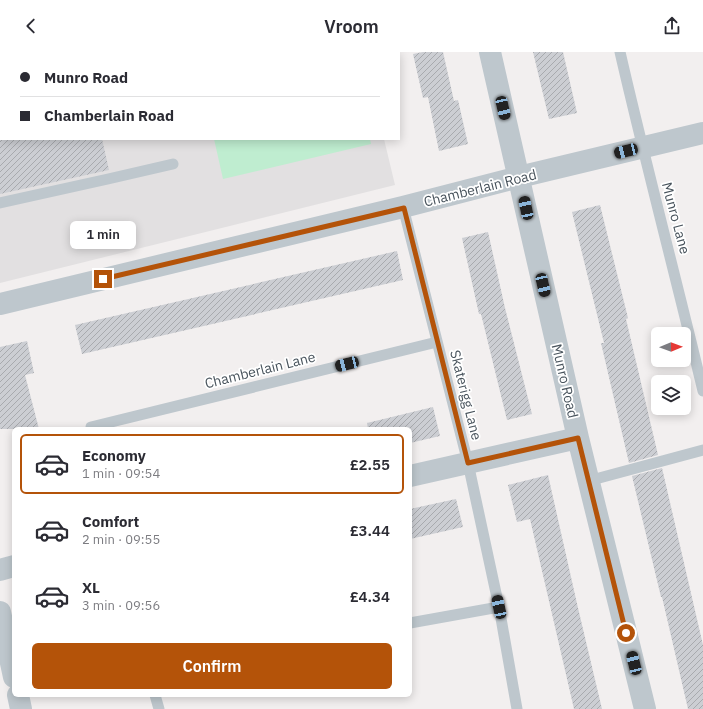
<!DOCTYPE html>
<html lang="en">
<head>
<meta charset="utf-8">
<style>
	body { margin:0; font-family:"IBM Plex Sans",sans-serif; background:#f7f7f7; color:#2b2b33; height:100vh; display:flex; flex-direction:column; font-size:15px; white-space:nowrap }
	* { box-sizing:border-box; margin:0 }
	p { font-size:13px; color:#7c7c81 }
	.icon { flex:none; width:22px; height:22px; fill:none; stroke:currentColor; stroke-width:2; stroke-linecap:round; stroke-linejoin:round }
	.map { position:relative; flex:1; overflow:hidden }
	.side { position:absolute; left:12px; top:375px; width:400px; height:270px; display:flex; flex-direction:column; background:#fff; border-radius:6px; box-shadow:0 2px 10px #0003 }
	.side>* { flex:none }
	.guide { position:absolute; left:0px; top:0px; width:400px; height:88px; box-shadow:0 2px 10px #0003; display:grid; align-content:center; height:88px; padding:0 20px; background:#fff }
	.needle { width:26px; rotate:89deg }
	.fabs { position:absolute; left:651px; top:275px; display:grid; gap:8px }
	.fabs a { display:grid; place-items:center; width:40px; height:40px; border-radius:6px; background:#fff; box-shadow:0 2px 10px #0003; font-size:20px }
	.end { position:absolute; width:18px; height:18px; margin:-9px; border:5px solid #b45309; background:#fff; box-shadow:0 0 0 2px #fff }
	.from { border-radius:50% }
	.bubble { position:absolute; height:28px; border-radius:6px; background:#fff; box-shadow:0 2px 10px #0003; font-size:13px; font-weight:600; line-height:28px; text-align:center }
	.car { position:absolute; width:12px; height:24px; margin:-12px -6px; border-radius:5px; box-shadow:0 0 3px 1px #0007; background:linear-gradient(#222 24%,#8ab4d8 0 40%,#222 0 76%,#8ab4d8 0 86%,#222 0) }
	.guide b { display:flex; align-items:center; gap:14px; height:38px; font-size:15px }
	.guide b+b { border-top:1px solid #e1e1e2 }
	.guide i { width:10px; height:10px; background:#2b2b33 }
	ul { padding:7px 0 0; list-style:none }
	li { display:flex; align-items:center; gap:12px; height:60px; margin:0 8px 6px; padding:0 12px; border:2px solid transparent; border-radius:6px }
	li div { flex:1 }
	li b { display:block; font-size:15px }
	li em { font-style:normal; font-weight:600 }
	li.current { border-color:#b45309 }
	li>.icon { width:36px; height:36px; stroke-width:1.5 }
	.button { display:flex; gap:8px; margin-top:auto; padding:8px 20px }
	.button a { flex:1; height:46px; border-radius:6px; background:#b45309; color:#fff; font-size:16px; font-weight:600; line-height:46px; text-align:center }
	header { display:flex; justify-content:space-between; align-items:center; height:52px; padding:0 20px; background:#fff; font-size:18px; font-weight:600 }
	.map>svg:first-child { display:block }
	.education { fill:#e2e0e1 }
	.garden { fill:#bfedd0 }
	.building { fill:url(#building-hatch) }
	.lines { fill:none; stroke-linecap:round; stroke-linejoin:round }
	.service { stroke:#bec7cd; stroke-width:11 }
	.minor { stroke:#bec7cd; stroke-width:22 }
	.route { stroke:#b45309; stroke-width:5 }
	.labels { text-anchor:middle; stroke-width:3.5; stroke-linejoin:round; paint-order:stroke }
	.street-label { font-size:14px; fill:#48535c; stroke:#fff }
</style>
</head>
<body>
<header><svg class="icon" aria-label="back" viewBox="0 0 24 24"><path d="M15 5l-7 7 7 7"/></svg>Vroom<svg class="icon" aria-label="share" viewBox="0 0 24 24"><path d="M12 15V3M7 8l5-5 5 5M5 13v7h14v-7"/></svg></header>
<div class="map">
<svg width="703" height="657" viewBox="0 0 703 657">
	<defs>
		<pattern id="building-hatch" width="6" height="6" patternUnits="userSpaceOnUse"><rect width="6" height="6" fill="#ccced3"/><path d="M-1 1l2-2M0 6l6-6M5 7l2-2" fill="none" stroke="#a8aaae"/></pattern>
	</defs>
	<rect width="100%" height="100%" fill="#f2efef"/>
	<path class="education" d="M 0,0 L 364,0 L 364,1 L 1,1 L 1,87 L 384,87 L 395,133 L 0,231 Z"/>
	<path class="garden" d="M 194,0 L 350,0 L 350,1 L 195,1 Z
		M 214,87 L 370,87 L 371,92 L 223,127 Z"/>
	<path class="building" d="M 423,0 L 443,0 L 454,49 L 458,48 L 468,92 L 439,99 L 428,45 L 423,46 L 413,2 Z
		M 533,0 L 563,0 L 577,61 L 549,67 Z
		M 0,87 L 102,87 L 109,118 L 0,142 Z
		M 600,153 L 628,266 L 626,267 L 658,403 L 629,411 L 601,291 L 604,291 L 572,160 Z
		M 488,180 L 505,256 L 532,362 L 507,368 L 481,262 L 479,262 L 462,186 Z
		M 397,199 L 403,228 L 82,302 L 75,273 Z
		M 27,289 L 34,321 L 25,323 L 39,377 L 0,377 L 0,295 Z
		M 433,355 L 440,384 L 410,391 L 410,377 L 368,377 L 367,371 Z
		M 662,416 L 703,593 L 703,657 L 688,657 L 662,545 L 661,545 L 632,424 Z
		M 548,423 L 578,556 L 602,657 L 574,657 L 530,467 L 517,470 L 508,433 Z
		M 456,447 L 463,475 L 410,487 L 410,457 Z"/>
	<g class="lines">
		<path class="service" d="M 620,0 C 646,113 676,226 703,339
			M 0,151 L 108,127 L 173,112
			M 403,155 L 468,411 L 499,555 L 517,657
			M 91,377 L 91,375 L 437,290
			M 588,429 L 703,398
			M 410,571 L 499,555
			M 155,643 L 159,657"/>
		<path class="minor" d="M 490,0 L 578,386 L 645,657
			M 0,252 L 403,155 L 519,125 L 703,81
			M 410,424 L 578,386
			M 0,518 L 14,514
			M 0,560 L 14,625
			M 18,643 L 21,657"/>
	</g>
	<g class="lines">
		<path class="route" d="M 103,227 L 404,156 L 468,411 L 578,386 L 626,581"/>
	</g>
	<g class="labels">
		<g class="street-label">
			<text transform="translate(480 136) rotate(-14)" y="5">Chamberlain Road</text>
			<text transform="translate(676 166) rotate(75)" y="5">Munro Lane</text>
			<text transform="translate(260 318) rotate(-14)" y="5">Chamberlain Lane</text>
			<text transform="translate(565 329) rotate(77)" y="5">Munro Road</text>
			<text transform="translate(466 343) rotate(76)" y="5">Skaterigg Lane</text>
		</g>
	</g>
</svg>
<div class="fabs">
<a><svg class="needle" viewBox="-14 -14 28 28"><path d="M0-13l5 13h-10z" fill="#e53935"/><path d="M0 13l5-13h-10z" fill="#7c7c81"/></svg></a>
<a><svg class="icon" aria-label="layers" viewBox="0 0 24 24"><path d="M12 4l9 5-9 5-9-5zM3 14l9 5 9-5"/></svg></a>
</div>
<i class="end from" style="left:626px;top:581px"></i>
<i class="end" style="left:103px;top:227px"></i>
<div class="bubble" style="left:70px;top:169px;width:66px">1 min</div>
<i class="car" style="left:503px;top:56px;rotate:167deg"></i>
<i class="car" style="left:626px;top:99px;rotate:256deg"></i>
<i class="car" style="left:526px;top:156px;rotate:348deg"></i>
<i class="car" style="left:543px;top:233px;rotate:167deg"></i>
<i class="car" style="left:347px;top:312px;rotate:256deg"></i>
<i class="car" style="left:499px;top:555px;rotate:348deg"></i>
<i class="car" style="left:634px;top:611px;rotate:346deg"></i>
<div class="guide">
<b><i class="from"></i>Munro Road</b>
<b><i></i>Chamberlain Road</b>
</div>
<section class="side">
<ul>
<li class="current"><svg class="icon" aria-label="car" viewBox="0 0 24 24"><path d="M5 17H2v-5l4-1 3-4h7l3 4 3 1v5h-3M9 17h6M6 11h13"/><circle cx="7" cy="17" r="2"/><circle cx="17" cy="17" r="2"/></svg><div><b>Economy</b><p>1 min · 09:54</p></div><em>£2.55</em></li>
<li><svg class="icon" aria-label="car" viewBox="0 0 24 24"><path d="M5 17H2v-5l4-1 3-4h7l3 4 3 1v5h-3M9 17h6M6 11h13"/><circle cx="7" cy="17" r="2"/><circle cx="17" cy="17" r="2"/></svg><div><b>Comfort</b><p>2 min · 09:55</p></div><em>£3.44</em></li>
<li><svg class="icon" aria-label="car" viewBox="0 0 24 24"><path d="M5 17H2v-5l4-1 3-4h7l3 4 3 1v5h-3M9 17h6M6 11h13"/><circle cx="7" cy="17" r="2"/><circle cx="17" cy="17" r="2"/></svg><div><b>XL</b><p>3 min · 09:56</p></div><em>£4.34</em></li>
</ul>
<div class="button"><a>Confirm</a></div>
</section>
</div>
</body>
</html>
